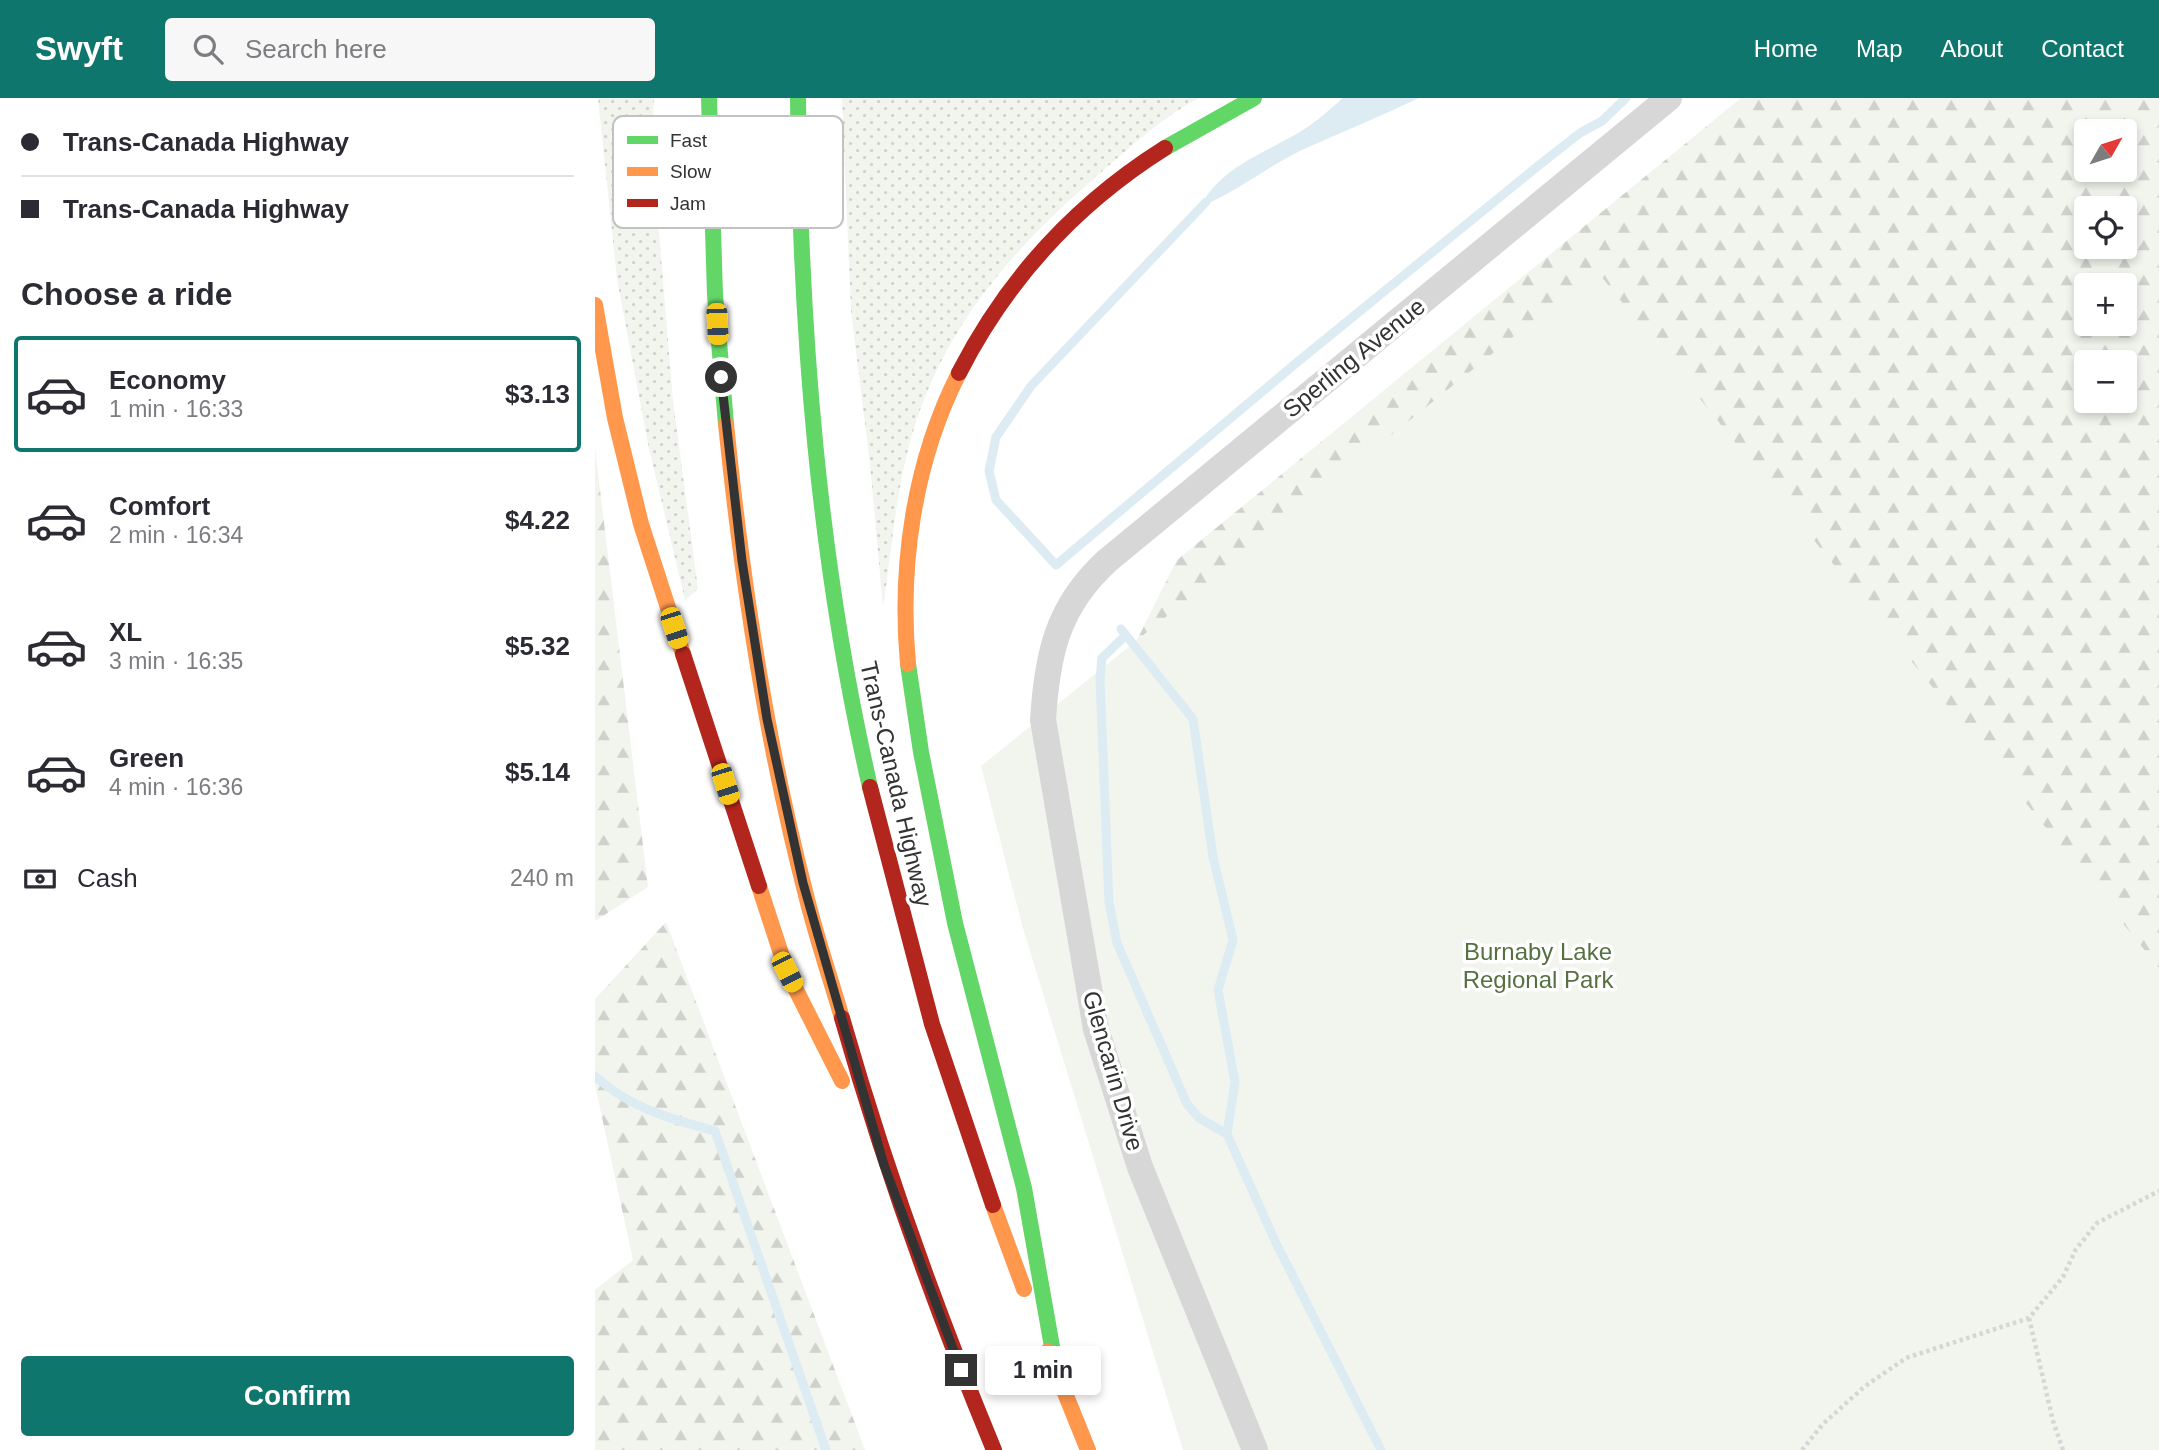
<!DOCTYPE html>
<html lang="en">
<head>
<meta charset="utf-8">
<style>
	body { margin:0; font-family:Arial,sans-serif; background:#f7f7f7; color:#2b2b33; height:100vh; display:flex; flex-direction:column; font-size:26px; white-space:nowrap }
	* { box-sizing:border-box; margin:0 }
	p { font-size:23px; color:#7c7c81 }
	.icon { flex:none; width:38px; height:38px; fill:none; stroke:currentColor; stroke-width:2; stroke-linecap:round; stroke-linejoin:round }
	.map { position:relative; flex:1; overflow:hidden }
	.sheet { display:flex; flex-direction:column; background:#fff; width:595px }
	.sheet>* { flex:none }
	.guide { display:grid; align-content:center; height:154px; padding:0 21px; background:#fff }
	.needle { width:46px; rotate:51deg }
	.fabs { position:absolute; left:1479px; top:21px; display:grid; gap:14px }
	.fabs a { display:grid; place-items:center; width:63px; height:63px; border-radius:7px; background:#fff; box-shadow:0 4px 10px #0003; font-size:35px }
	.end { position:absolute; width:32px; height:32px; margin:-16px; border:9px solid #333; background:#fff; box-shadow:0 0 0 4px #fff }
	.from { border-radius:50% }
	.bubble { position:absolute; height:49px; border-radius:7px; background:#fff; box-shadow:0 4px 10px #0003; font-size:23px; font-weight:800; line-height:49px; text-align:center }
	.car { position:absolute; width:21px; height:42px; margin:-21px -10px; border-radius:9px; box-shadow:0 0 5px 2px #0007; background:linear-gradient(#f5c518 24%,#345 0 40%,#f5c518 0 76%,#345 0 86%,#f5c518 0) }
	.guide b { display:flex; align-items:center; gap:24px; height:66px; font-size:26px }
	.guide b+b { border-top:2px solid #e1e1e2 }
	.guide i { width:18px; height:18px; background:#2b2b33 }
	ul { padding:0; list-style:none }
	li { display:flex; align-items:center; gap:21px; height:116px; margin:0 14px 10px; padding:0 7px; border:4px solid transparent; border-radius:7px }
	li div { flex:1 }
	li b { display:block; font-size:26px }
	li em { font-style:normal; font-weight:800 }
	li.selected { border-color:#0f766e }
	li>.icon { width:63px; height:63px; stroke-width:1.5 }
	h2 { padding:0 21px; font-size:32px; line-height:84px }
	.pay { display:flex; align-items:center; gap:18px; height:77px; padding:0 21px; font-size:26px }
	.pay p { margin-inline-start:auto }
	.button { display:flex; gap:14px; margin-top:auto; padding:14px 21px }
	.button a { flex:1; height:80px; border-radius:7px; background:#0f766e; color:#fff; font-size:28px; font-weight:800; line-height:80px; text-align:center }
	header { display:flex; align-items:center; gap:42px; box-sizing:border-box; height:98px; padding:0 35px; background:#0f766e; color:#fff }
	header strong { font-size:33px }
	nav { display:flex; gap:38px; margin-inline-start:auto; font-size:24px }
	.search { width:490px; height:63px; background:#f7f7f7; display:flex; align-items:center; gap:18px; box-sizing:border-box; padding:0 24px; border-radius:7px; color:#7c7c81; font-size:26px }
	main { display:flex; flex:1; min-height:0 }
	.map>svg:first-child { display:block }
	.grass { fill:url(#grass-dots) }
	.forest { fill:url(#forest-firs); fill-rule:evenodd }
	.green { fill:#f1f5ed }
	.water { fill:#ddebf3 }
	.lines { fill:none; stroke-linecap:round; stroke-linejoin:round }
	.stream { stroke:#ddebf3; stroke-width:9 }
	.path { stroke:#d6d6d6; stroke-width:4.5; stroke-dasharray:3.5 3.5; stroke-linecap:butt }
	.street { stroke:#d7d7d7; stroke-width:26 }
	.fast { stroke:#63d668; stroke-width:16 }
	.slow { stroke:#ff974d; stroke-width:16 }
	.jam { stroke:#b3261e; stroke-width:16 }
	.route { stroke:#333; stroke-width:9 }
	.labels { text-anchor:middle; stroke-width:7; stroke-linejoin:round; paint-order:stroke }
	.street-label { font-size:24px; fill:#333; stroke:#fff }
	.park-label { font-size:24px; fill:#56703f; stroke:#fff }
	.key { fill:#fff; stroke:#c2c2c2; stroke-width:2 }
	.key-label { font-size:19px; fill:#333 }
</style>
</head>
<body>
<header>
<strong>Swyft</strong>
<div class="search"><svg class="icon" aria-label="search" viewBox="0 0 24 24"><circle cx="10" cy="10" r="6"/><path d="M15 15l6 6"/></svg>Search here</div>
<nav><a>Home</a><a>Map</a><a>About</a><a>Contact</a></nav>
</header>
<main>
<section class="sheet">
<div class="guide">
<b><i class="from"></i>Trans-Canada Highway</b>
<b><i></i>Trans-Canada Highway</b>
</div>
<h2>Choose a ride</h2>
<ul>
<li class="selected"><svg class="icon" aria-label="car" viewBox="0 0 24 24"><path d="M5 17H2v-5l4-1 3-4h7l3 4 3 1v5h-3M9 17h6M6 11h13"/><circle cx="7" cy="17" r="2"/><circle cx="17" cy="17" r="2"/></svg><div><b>Economy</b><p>1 min · 16:33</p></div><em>$3.13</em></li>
<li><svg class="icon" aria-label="car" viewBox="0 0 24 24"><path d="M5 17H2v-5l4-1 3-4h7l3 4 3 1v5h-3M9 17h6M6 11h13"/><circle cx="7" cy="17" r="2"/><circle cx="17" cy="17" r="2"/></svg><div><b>Comfort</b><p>2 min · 16:34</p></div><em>$4.22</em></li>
<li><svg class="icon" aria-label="car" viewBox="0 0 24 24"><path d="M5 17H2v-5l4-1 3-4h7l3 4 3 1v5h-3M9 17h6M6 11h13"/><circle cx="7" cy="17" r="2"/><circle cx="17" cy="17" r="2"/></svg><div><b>XL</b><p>3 min · 16:35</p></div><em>$5.32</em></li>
<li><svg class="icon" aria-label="car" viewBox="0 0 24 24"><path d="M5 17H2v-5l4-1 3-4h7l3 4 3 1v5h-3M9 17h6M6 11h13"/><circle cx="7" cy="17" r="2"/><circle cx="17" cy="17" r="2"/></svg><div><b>Green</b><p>4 min · 16:36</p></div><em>$5.14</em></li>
</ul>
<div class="pay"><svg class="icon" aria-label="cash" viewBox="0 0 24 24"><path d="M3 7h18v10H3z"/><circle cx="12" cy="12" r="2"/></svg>Cash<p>240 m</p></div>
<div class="button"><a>Confirm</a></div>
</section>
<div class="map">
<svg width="1564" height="1352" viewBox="0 0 1564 1352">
	<defs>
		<pattern id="grass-dots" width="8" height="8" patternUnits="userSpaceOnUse" patternTransform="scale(1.75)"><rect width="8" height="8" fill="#f1f5ed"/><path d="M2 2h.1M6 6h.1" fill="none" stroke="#cfd2cc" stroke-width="1.8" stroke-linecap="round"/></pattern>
		<pattern id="forest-firs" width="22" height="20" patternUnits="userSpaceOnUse" patternTransform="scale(1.75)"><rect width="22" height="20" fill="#f1f5ed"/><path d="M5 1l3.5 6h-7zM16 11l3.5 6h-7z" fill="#cfd2cc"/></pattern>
	</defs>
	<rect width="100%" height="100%" fill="#fff"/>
	<path class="grass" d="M 3,0 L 59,0 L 57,49 L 78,303 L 103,491 L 90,502 L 53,346 L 22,181 Z
		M 247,0 L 604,0 C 564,21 529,55 495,84 C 410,158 341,240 313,352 C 300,403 296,457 288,509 L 275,366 L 256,213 Z"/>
	<path class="forest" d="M 1146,0 L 1564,0 L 1564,1178 L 525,576 L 582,462 ZM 1491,33 L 1530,33 L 1530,72 L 1491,72 ZM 1491,110 L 1530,110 L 1530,149 L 1491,149 ZM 1491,187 L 1530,187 L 1530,226 L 1491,226 ZM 1491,264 L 1530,264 L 1530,303 L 1491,303 Z
		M 0,350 L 53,789 L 0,823 Z
		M 71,824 L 270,1352 L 0,1352 L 0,1192 L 38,1162 L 0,987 L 0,901 Z"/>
	<path class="green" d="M 1001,172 L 1564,870 L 1564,1352 L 588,1352 L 427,827 L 386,668 Z"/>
	<path class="water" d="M 748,0 L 824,0 C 786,18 747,34 709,51 C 673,68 642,94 605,109 C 628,65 674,55 714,28 C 726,20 737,9 748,0 Z"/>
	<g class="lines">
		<path class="stream" d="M 611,104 L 436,288 L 401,339 L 394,373 L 401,402 L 461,467 L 700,266 L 943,68 L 985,35 L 1007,23 L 1031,0
			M 526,531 L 598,621 L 618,759 L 638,842 L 623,892 L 640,984 L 632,1036 L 680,1143 L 786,1352
			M 531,537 L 507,560 L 505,581 L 514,804 L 522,845 L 592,1006 L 604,1020 L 632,1036
			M 0,978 C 34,1010 76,1021 120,1033 L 231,1352"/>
		<path class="path" d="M 1434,1220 L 1458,1323 L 1468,1352
			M 1207,1352 L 1228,1326 L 1269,1289 L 1311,1260 L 1434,1220 L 1468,1179 L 1481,1151 L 1502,1125 L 1564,1093"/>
		<path class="street" d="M 660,1352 L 545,1069 L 501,931 L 448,622 C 452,557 462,508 513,462 L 1074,0"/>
		<path class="fast" d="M 114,0 L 120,197 L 131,326
			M 203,0 C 205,231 223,463 275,689
			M 570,50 L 659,0
			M 313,566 L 326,654 L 360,825 L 429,1090 L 462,1277"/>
		<path class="slow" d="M 0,207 L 20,320 L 46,426 L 88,556
			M 131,326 C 147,484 171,643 211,797 C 221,838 235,879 247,920
			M 313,566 C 304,467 319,364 364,275
			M 164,788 L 192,874 L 247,983
			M 398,1107 L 429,1191
			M 453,1253 L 493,1352"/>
		<path class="jam" d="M 364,275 C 412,181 481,106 570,50
			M 88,556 L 164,788
			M 275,689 L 337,926 L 398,1107
			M 247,920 C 290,1071 339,1207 399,1352"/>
	</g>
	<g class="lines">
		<path class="route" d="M 126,279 L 147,463 L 172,621 L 208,785 L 289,1067 L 366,1272"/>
	</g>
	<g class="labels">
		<g class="street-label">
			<text transform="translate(759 260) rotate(-39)" y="8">Sperling Avenue</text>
			<text transform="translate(301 686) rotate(77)" y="8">Trans-Canada Highway</text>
			<text transform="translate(518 973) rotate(74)" y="8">Glencarin Drive</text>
		</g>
		<g class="park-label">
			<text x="943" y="862">Burnaby Lake<tspan x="943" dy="28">Regional Park</tspan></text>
		</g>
	</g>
	<rect x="18" y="18" width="230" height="112" rx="10" class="key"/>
	<rect x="32" y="38" width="31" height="8" fill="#63d668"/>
	<rect x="32" y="69" width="31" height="9" fill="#ff974d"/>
	<rect x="32" y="101" width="31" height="8" fill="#b3261e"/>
	<g class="key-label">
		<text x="75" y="49">Fast</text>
		<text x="75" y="80">Slow</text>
		<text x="75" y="112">Jam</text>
	</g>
</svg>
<div class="fabs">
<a><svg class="needle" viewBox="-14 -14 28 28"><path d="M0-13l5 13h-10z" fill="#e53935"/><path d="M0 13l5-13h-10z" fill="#7c7c81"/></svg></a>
<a><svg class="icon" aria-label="locate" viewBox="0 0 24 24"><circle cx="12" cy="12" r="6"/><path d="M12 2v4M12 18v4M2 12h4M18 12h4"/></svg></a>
<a>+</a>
<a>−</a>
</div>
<i class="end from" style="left:126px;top:279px"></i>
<i class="end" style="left:366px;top:1272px"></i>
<div class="bubble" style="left:390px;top:1248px;width:116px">1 min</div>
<i class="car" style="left:122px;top:226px;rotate:177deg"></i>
<i class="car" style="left:79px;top:530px;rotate:162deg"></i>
<i class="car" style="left:130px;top:686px;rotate:162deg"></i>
<i class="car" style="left:192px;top:874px;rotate:153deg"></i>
</div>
</main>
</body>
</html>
